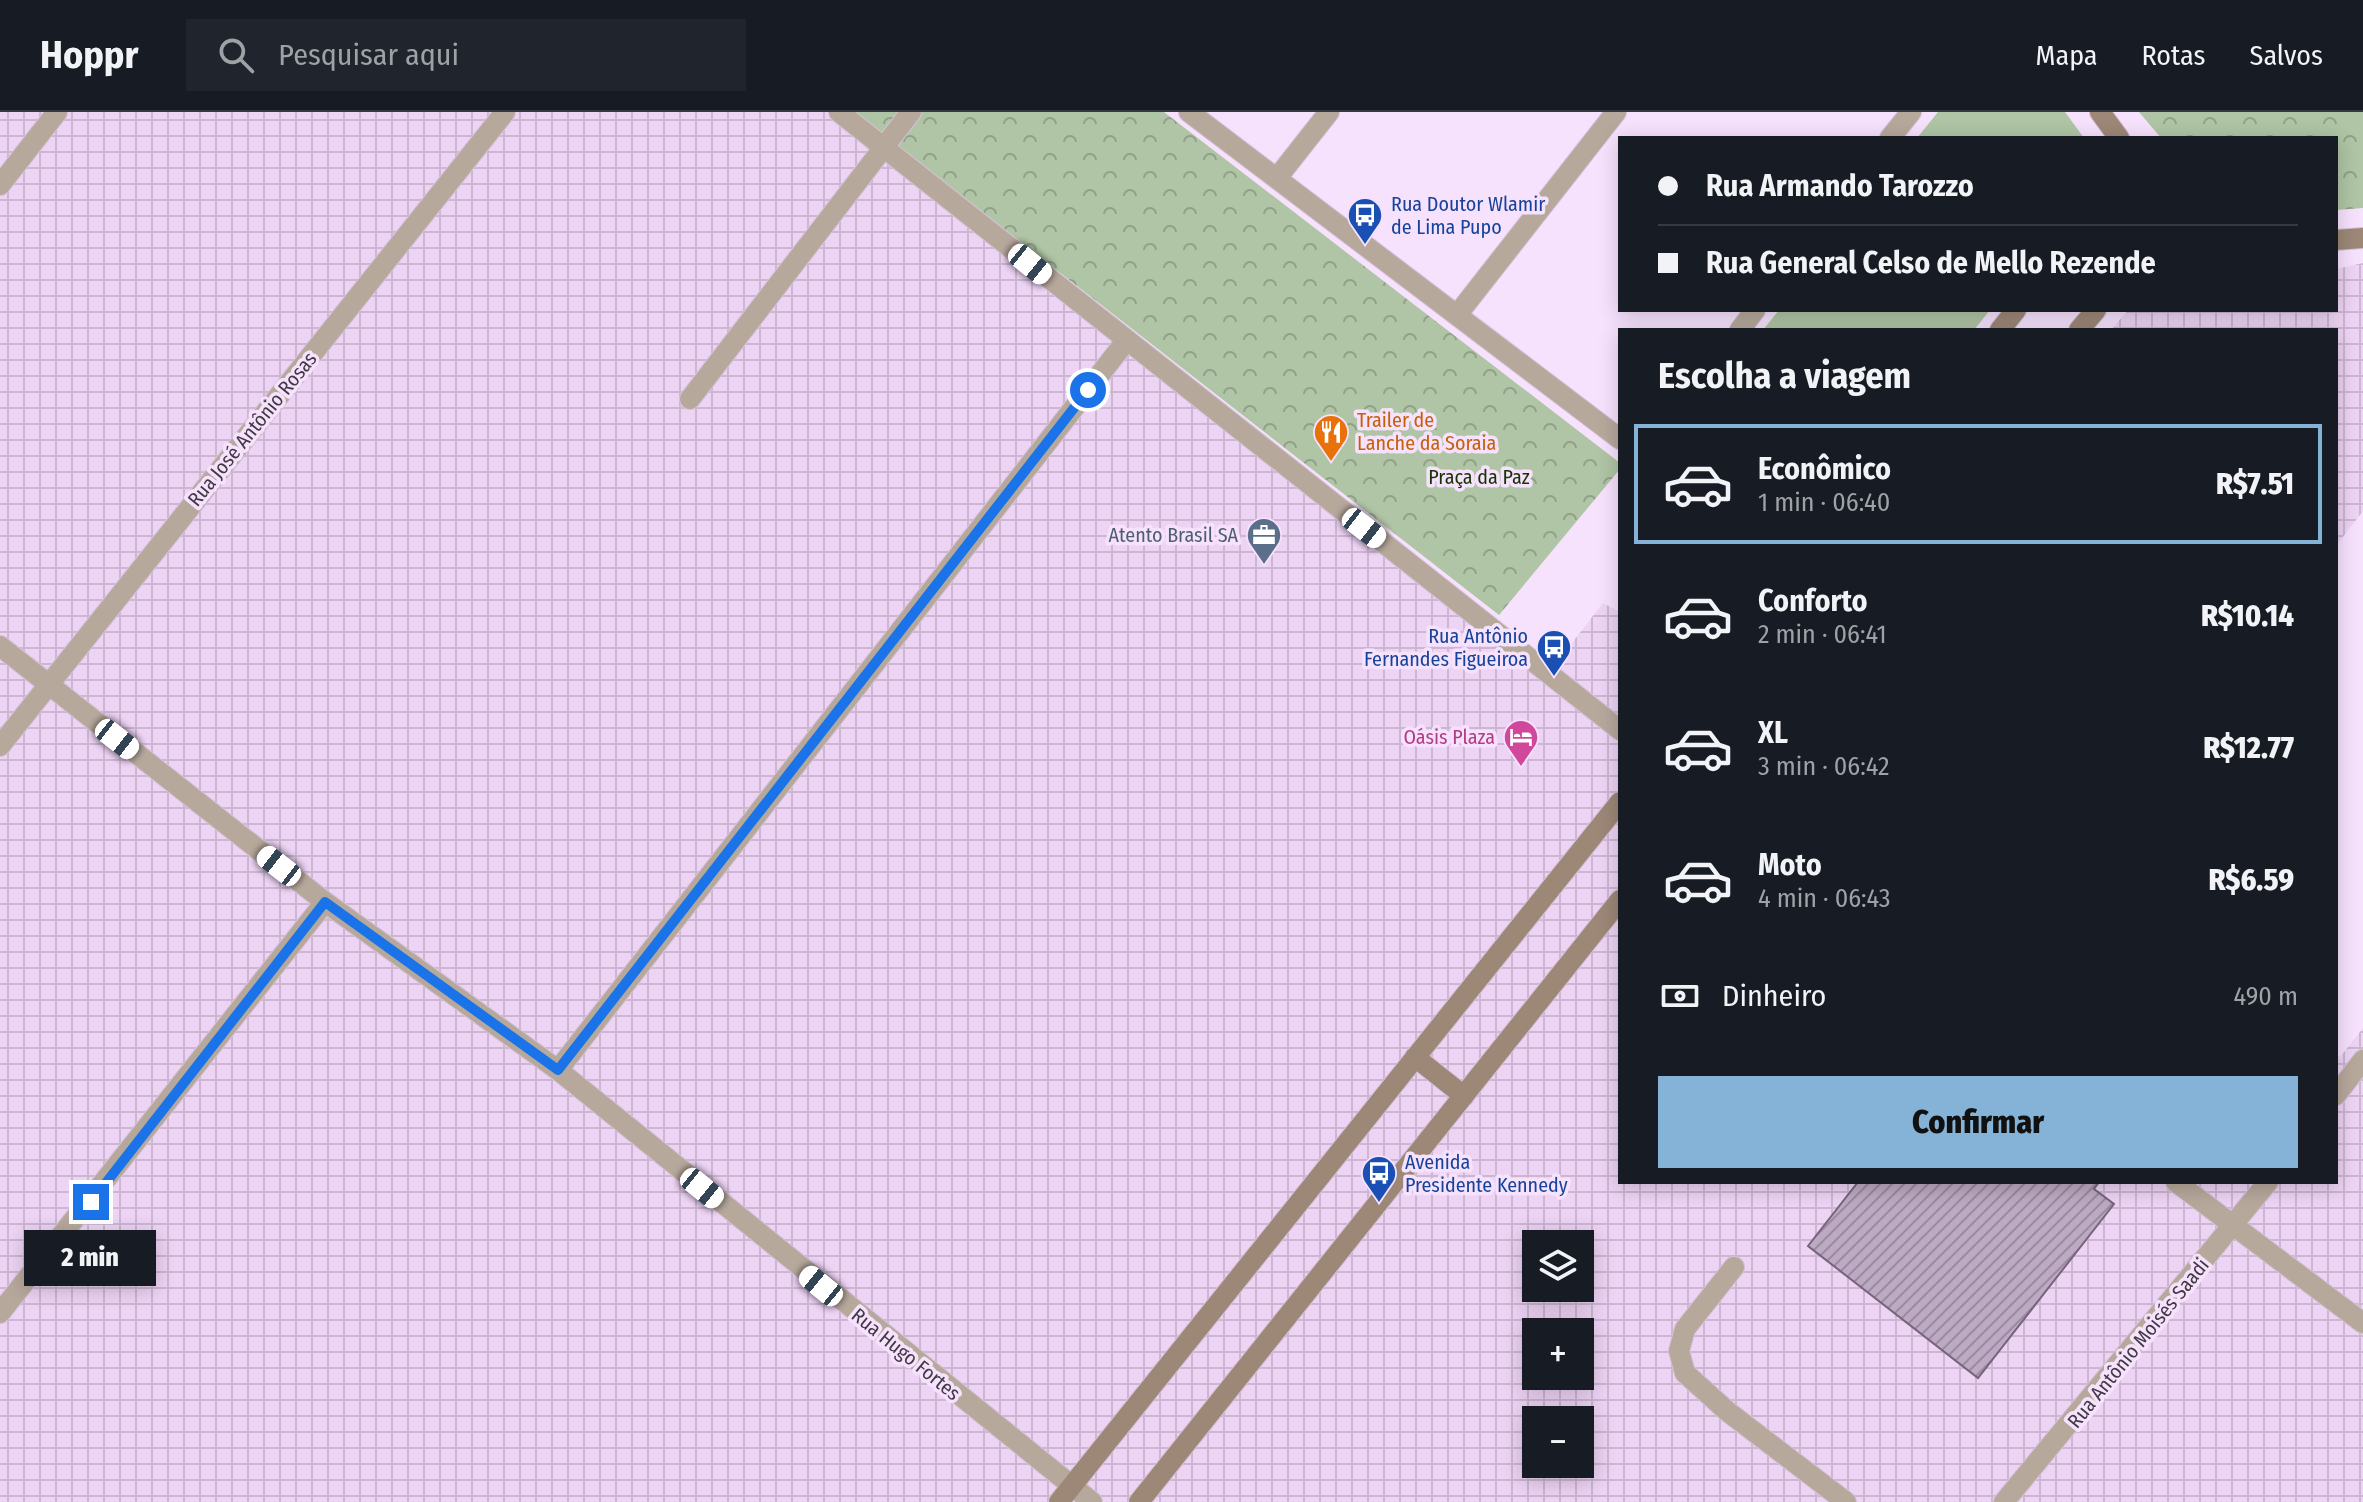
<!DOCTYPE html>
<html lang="pt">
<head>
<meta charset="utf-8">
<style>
	body { margin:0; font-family:"Fira Sans Condensed",sans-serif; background:#20242c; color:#f1f3f6; height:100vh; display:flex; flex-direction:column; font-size:30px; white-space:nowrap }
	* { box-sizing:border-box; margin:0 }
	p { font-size:26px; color:#9ea1a6 }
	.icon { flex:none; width:44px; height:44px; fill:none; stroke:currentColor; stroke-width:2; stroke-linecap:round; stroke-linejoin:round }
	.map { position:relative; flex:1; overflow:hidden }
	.panel { position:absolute; left:1618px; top:216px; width:720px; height:856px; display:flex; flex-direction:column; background:#171b24; border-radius:0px; box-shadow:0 4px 20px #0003 }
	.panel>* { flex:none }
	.hud { position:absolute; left:1618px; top:24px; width:720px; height:176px; border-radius:0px; box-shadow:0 4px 20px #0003; display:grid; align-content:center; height:176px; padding:0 40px; background:#171b24 }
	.buttons { position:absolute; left:1522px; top:1118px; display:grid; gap:16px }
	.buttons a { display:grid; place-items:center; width:72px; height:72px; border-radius:0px; background:#171b24; box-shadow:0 4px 20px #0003; font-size:40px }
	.end { position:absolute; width:36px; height:36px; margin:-18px; border:10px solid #1a73e8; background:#fff; box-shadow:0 0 0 4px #fff }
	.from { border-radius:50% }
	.bubble { position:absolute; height:56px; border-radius:0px; background:#171b24; box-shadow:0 4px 20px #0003; font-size:26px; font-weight:800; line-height:56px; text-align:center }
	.car { position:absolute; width:24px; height:48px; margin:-24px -12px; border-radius:10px; box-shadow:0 0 6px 2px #0007; background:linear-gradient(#fff 24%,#345 0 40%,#fff 0 76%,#345 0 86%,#fff 0) }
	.hud b { display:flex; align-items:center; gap:28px; height:76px; font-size:30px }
	.hud b+b { border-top:2px solid #363941 }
	.hud i { width:20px; height:20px; background:#f1f3f6 }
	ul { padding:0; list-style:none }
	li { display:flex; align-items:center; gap:24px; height:120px; margin:0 16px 12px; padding:0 24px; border:4px solid transparent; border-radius:0px }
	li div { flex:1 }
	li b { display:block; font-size:30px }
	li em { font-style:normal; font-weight:800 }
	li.current { border-color:#85b3d7 }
	li>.icon { width:72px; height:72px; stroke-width:1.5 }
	h2 { padding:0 40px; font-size:36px; line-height:96px }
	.pay { display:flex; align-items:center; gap:20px; height:88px; padding:0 40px; font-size:30px }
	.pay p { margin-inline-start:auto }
	.button { display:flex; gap:16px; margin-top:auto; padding:16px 40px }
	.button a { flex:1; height:92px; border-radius:0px; background:#85b3d7; color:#111; font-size:32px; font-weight:800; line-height:92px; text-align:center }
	header { display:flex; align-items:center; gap:48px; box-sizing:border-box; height:112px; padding:0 40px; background:#171b24; border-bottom:2px solid #363941 }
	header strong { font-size:38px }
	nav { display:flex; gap:44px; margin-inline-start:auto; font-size:28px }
	.search { width:560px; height:72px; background:#20242c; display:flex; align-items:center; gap:20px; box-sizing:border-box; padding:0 28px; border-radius:0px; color:#9ea1a6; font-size:30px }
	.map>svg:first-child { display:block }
	.industrial { fill:url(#industrial-grid); fill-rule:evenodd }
	.grass { fill:#afc5a5 }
	.park { fill:url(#park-crowns) }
	.building { fill:url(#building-hatch); stroke:#76647b; stroke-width:2 }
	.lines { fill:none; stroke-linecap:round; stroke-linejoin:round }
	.street-casing { stroke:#d3c0d8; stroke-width:22 }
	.secondary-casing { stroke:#d3c0d8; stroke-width:22 }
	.street { stroke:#b7a89c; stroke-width:20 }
	.secondary { stroke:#9d8777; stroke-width:20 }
	.route { stroke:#1a73e8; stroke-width:10 }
	.labels { text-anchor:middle; stroke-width:7; stroke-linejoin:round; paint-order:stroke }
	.transit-label { font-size:20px; fill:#164399; stroke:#f7e2fd; text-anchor:start }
	.food-label { font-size:20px; fill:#c56008; stroke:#f7e2fd; text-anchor:start }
	.street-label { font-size:20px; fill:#413943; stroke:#f7e2fd }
	.park-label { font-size:20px; fill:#163301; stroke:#f7e2fd }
	.service-label { font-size:20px; fill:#4e5e75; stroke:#f7e2fd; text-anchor:end }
	.hotel-label { font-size:20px; fill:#b23c85; stroke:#f7e2fd; text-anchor:end }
</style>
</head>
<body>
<header>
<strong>Hoppr</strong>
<div class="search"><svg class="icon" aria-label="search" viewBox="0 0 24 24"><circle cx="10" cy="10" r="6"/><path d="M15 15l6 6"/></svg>Pesquisar aqui</div>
<nav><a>Mapa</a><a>Rotas</a><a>Salvos</a></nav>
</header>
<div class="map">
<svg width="2363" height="1390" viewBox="0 0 2363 1390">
	<defs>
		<pattern id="industrial-grid" width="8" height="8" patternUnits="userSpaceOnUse" patternTransform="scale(2)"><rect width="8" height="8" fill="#edd3f4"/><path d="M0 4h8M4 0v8" fill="none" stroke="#ccb6d2"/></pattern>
		<pattern id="park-crowns" width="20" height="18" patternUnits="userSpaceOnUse" patternTransform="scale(2)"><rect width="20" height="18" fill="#afc5a5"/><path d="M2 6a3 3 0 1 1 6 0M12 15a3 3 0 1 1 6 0" fill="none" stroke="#90a188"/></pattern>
		<pattern id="building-hatch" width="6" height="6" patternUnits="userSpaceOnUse" patternTransform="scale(2)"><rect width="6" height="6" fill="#bda9c3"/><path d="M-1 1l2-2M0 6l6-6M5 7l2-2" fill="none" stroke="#9b8ba0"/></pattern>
	</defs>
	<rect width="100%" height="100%" fill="#f7e2fd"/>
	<path class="industrial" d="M 0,0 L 837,0 L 1554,565 L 1565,540 L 1603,491 L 1620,500 L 1620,1070 L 2336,1070 L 2336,942 L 2340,945 L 2363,916 L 2363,1390 L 0,1390 ZM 1536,1132 L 1580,1132 L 1580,1176 L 1536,1176 ZM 1536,1220 L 1580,1220 L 1580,1264 L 1536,1264 ZM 1536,1308 L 1580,1308 L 1580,1352 L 1536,1352 Z
		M 2363,151 L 2363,399 L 2336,434 L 2336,218 L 2111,218 L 2128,198 L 2336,198 L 2336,157 Z"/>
	<path class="grass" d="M 1938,0 L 2065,0 L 2084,26 L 1917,26 Z
		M 1779,198 L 1990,198 L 1974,218 L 1763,218 Z"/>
	<path class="park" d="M 854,0 L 1164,0 L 1620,351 L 1620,357 L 1499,503 Z
		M 2139,0 L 2363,0 L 2363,96 L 2336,98 L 2336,26 L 2161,26 Z"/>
	<path class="building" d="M 1858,1070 L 2099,1070 L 2094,1077 L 2114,1092 L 1978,1266 L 1808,1134 Z"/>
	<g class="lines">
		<g class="street-casing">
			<path id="street" d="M 839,0 L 1620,618
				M 1189,0 L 1620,327
				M 1890,26 L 1911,0
				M 1277,66 L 1329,0
				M 0,73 L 57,0
				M 1457,203 L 1616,0
				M 1740,218 L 1755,198
				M 690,287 L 911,0
				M 0,534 L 325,790 L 558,958 L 1092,1390
				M 0,634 L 505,0
				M 558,958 L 1126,229
				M 2336,983 L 2363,948
				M 2176,1070 L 2363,1211
				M 1734,1155 L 1685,1217 L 1679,1239 L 1685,1261 L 1727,1299 L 1846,1390
				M 0,1201 L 325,790
				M 2004,1390 L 2268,1070"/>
		</g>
		<g class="secondary-casing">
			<path id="secondary" d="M 2100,0 L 2119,26
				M 2336,128 L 2363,126
				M 2000,218 L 2016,198
				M 2079,218 L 2096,198
				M 1415,945 L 1464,984
				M 1059,1390 L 1620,690
				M 1139,1390 L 1620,788"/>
		</g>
		<use href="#street" class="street"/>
		<use href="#secondary" class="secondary"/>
	</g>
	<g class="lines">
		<path class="route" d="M 91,1090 L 325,790 L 558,958 L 1088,278"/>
	</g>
	<defs>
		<g id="bus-pin" transform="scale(1.8)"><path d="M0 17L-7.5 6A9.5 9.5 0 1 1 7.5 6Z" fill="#1a4fb4" stroke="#f7e2fd"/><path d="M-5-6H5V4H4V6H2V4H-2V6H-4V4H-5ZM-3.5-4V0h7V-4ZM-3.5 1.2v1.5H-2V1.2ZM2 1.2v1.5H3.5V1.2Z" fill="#fff"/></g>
		<g id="restaurant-pin" transform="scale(1.8)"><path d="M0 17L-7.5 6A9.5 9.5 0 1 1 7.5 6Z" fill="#e8710a" stroke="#f7e2fd"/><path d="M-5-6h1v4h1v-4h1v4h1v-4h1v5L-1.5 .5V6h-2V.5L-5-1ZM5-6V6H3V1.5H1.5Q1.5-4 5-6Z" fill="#fff"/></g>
		<g id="office-pin" transform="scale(1.8)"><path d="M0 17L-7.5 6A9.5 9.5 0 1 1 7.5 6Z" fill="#5c6f8a" stroke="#f7e2fd"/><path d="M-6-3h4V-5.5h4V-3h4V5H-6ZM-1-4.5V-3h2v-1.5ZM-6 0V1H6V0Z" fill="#fff"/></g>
		<g id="hotel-pin" transform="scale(1.8)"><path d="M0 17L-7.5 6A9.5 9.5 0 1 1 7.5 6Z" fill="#d1479c" stroke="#f7e2fd"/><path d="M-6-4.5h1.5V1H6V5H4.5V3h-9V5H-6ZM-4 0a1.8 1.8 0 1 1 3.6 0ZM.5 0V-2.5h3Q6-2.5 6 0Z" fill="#fff"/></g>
	</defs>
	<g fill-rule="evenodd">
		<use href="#bus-pin" x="1365" y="103"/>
		<use href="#restaurant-pin" x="1331" y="320"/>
		<use href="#office-pin" x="1264" y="423"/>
		<use href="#bus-pin" x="1554" y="535"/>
		<use href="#hotel-pin" x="1521" y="625"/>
		<use href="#bus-pin" x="1379" y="1061"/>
	</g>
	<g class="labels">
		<g class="transit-label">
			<text x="1391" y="99">Rua Doutor Wlamir<tspan x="1391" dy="23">de Lima Pupo</tspan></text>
			<text x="1528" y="531" text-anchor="end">Rua Antônio<tspan x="1528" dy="23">Fernandes Figueiroa</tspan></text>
			<text x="1405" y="1057">Avenida<tspan x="1405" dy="23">Presidente Kennedy</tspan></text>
		</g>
		<g class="food-label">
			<text x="1357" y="315">Trailer de<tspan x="1357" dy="23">Lanche da Soraia</tspan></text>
		</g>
		<g class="street-label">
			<text transform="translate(252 317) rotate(-51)" y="7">Rua José Antônio Rosas</text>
			<text transform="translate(2138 1231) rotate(-51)" y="7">Rua Antônio Moisés Saadi</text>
			<text transform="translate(906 1242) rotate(39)" y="7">Rua Hugo Fortes</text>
		</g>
		<g class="park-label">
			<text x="1479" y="372">Praça da Paz</text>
		</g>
		<g class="service-label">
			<text x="1238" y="430">Atento Brasil SA</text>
		</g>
		<g class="hotel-label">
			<text x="1495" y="632">Oásis Plaza</text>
		</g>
	</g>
</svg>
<div class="buttons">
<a><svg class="icon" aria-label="layers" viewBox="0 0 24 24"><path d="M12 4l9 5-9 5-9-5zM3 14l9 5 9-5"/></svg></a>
<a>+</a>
<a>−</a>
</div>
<i class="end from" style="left:1088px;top:278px"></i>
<i class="end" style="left:91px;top:1090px"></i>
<div class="bubble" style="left:24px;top:1118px;width:132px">2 min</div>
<i class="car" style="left:1030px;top:152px;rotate:129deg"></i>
<i class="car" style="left:1364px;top:416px;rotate:128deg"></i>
<i class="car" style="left:117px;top:627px;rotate:128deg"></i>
<i class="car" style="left:279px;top:754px;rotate:308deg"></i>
<i class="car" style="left:702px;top:1076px;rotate:129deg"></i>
<i class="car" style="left:821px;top:1174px;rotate:309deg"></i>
<div class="hud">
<b><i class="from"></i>Rua Armando Tarozzo</b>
<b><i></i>Rua General Celso de Mello Rezende</b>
</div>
<section class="panel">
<h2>Escolha a viagem</h2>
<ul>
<li class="current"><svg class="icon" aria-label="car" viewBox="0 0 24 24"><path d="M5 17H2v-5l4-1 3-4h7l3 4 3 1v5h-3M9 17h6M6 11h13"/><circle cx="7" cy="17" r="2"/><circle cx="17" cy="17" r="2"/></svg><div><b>Econômico</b><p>1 min · 06:40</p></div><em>R$7.51</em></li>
<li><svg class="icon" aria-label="car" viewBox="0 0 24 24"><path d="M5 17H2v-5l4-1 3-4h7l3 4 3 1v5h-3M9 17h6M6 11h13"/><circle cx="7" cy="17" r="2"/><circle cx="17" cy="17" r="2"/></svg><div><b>Conforto</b><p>2 min · 06:41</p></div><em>R$10.14</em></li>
<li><svg class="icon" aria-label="car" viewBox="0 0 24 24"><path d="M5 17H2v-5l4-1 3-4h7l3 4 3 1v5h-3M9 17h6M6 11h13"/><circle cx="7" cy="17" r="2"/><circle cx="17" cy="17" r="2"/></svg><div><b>XL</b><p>3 min · 06:42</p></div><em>R$12.77</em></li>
<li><svg class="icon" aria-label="car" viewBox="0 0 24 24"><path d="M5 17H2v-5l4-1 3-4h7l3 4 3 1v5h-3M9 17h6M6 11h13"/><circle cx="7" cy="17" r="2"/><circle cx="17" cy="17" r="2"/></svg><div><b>Moto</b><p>4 min · 06:43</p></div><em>R$6.59</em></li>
</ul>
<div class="pay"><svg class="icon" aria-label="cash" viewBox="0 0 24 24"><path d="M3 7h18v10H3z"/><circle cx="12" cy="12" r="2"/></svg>Dinheiro<p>490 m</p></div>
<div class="button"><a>Confirmar</a></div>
</section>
</div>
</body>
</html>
